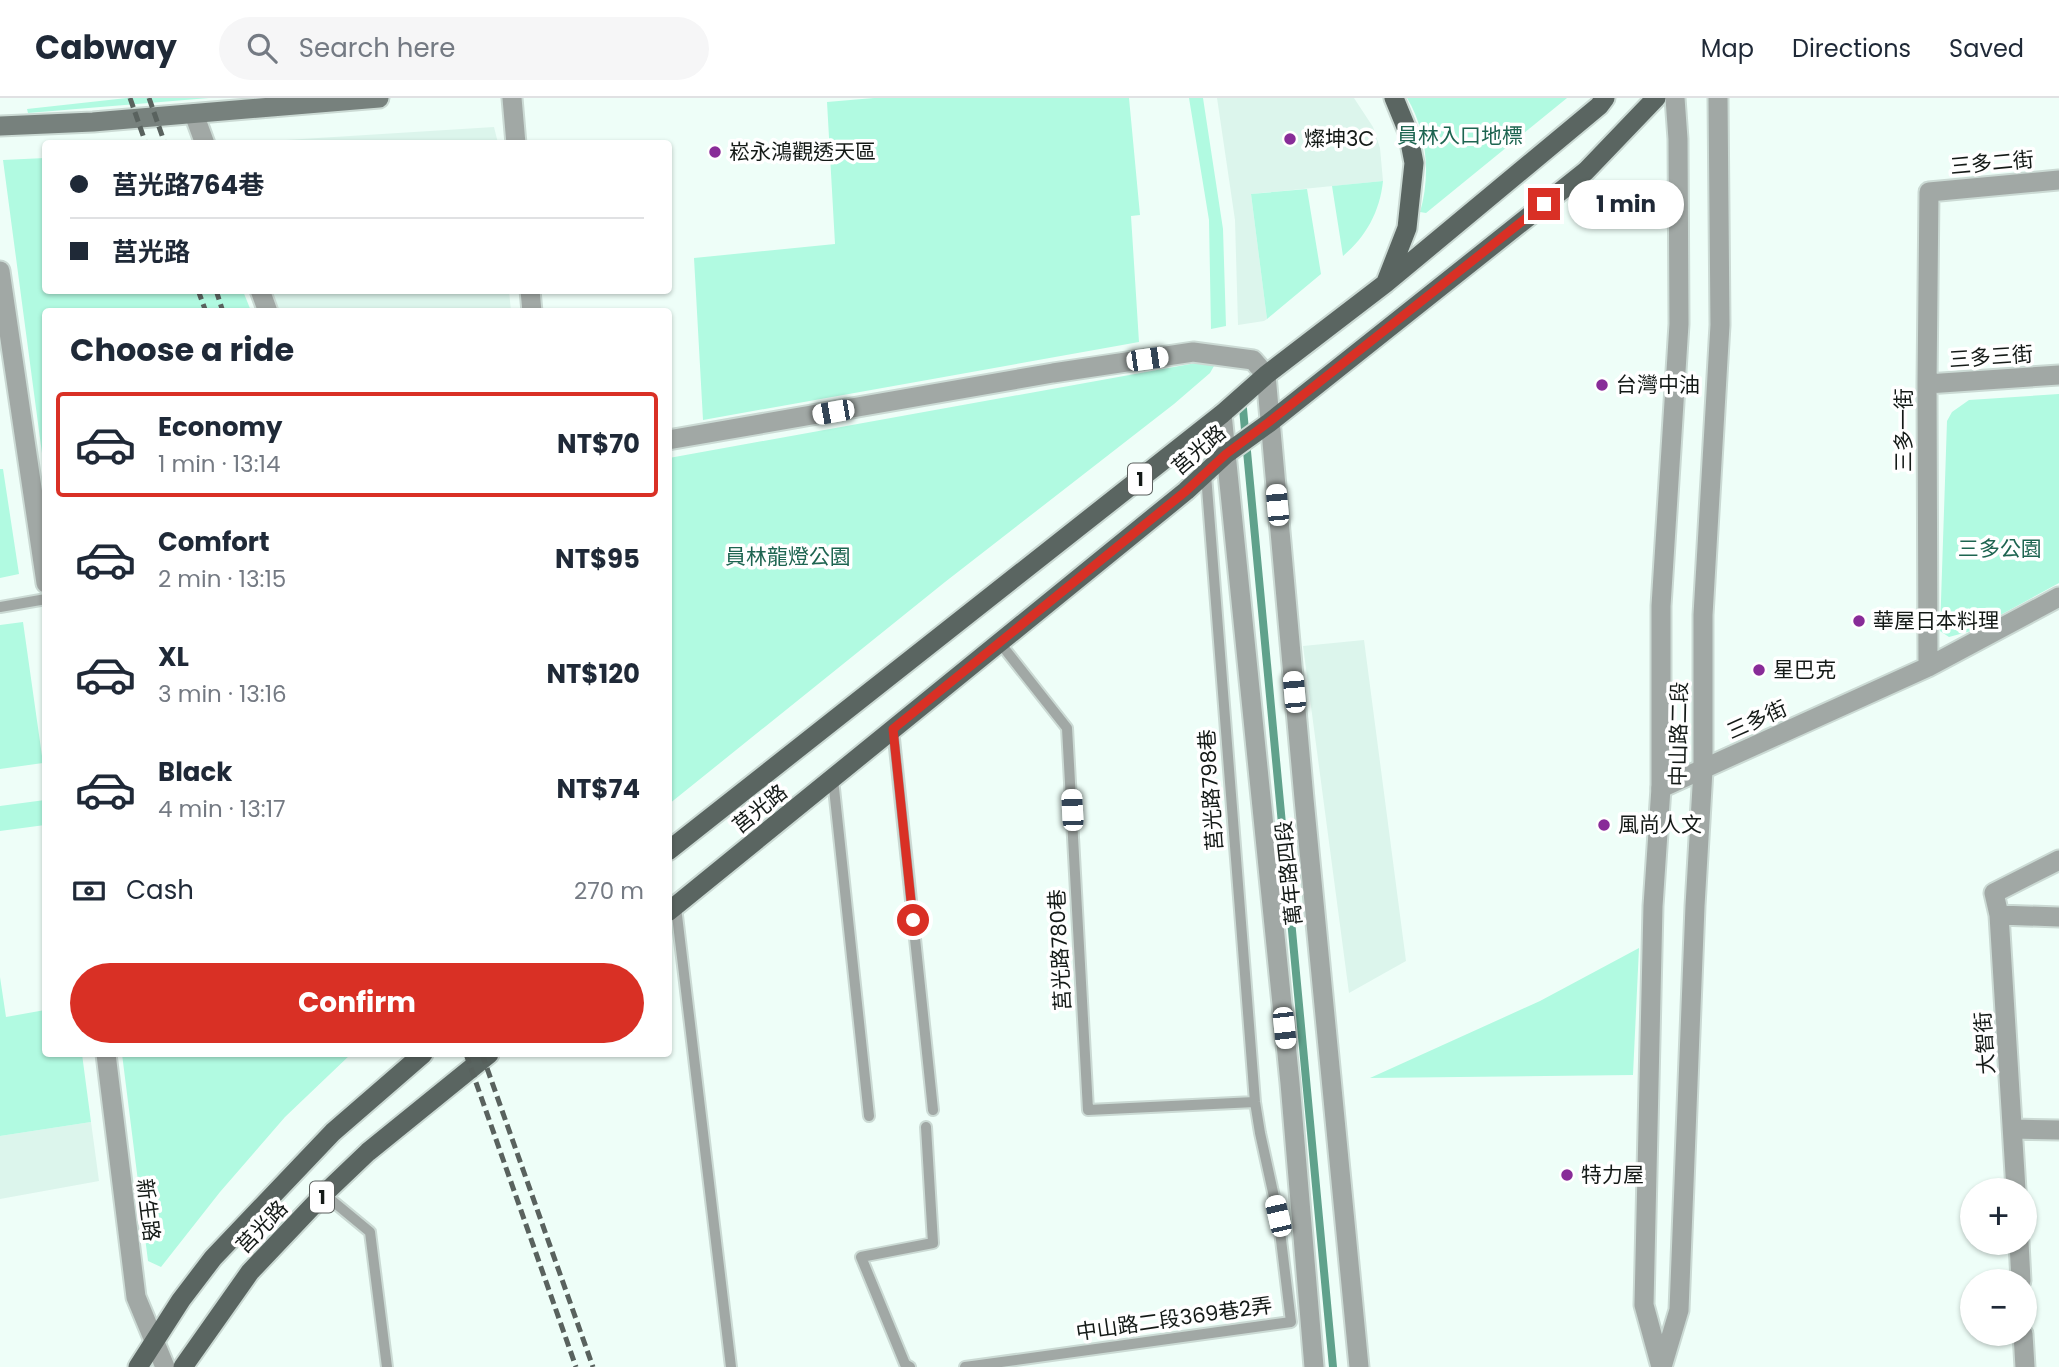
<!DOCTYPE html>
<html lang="en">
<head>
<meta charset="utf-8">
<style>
	body { margin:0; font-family:Poppins,"Noto Sans TC",sans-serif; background:#f6f6f7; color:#1f2937; height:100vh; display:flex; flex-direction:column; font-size:26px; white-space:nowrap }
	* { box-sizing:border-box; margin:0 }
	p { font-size:23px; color:#747a83 }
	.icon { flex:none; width:38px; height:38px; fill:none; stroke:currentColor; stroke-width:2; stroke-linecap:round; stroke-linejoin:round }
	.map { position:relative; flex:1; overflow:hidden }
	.drawer { position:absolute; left:42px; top:210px; width:630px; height:749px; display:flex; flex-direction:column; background:#fff; border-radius:7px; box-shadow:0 2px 5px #0004 }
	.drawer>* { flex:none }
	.banner { position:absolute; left:42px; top:42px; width:630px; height:154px; border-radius:7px; box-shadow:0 2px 5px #0004; display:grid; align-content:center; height:154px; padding:0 28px; background:#fff }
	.controls { position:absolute; left:1960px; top:1080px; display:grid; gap:14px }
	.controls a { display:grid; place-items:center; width:77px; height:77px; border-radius:50%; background:#fff; box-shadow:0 2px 5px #0004; font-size:35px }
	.end { position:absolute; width:32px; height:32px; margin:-16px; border:9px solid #d93025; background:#fff; box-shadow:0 0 0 4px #fff }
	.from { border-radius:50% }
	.bubble { position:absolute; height:49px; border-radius:24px; background:#fff; box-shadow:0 2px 5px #0004; font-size:23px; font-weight:700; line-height:49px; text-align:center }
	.car { position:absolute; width:21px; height:42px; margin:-21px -10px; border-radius:9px; box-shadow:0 0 5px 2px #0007; background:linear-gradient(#fff 24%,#345 0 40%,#fff 0 76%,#345 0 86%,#fff 0) }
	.banner b { display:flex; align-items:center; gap:24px; height:66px; font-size:26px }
	.banner b+b { border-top:2px solid #e0e1e3 }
	.banner i { width:18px; height:18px; background:#1f2937 }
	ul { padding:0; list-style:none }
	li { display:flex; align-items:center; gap:21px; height:105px; margin:0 14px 10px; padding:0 14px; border:4px solid transparent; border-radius:7px }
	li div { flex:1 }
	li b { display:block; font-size:26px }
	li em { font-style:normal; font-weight:700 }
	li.active { border-color:#d93025 }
	li>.icon { width:63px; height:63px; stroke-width:1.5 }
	h2 { padding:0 28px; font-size:32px; line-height:84px }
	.pay { display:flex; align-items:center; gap:18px; height:77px; padding:0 28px; font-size:26px }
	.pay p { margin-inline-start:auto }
	.button { display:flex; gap:14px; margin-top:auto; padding:14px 28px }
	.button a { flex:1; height:80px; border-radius:42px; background:#d93025; color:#fff; font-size:28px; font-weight:700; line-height:80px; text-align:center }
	header { display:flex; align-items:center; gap:42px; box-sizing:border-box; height:98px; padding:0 35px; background:#fff; border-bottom:2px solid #e0e1e3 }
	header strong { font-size:33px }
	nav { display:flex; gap:38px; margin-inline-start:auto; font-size:24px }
	.search { width:490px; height:63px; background:#f6f6f7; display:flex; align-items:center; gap:18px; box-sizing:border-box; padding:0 24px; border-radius:38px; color:#747a83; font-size:26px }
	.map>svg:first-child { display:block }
	.built { fill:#dcf5ec }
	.green { fill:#b1fae1 }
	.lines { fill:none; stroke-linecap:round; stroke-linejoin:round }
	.stream { stroke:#60a28c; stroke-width:8 }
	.service-casing { stroke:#cbdad4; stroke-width:14 }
	.minor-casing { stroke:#cbdad4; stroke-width:23 }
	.tertiary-casing { stroke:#cbdad4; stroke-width:23 }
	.secondary-casing { stroke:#cbdad4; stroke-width:23 }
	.primary-casing { stroke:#cbdad4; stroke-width:23 }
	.service { stroke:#a1a8a5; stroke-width:10 }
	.minor { stroke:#a1a8a5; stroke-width:19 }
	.tertiary { stroke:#a1a8a5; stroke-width:19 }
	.secondary { stroke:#77817d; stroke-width:19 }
	.primary { stroke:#5a6561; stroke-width:19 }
	.rail { stroke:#59625e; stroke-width:5; stroke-dasharray:10 5; stroke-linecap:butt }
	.route { stroke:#d93025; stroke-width:9 }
	.poi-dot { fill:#882c98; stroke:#fff; stroke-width:2.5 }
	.labels { text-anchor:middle; stroke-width:7; stroke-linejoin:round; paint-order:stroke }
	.shield { fill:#fff; stroke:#5a5f5d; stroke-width:2 }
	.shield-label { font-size:19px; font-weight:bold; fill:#141a17 }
	.park-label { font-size:21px; fill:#1e6551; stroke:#fff }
	.poi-label { font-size:21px; fill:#141a17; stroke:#fff; text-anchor:start }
	.street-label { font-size:21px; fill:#141a17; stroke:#fff }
</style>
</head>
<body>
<header>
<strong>Cabway</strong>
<div class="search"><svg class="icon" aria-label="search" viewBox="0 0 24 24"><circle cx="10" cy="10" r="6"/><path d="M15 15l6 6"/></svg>Search here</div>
<nav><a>Map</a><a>Directions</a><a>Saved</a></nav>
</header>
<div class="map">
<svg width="2059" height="1269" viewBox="0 0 2059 1269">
	<rect width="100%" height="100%" fill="#eefef8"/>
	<path class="built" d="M 1217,0 L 1354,0 L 1373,29 L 1380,50 L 1383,83 L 1251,96 L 1267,221 L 1264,223 L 1238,227 L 1235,122 Z
		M 494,29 L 498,45 L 238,45 Z
		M 270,193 L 509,193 L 511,213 L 278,213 Z
		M 1364,542 L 1406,863 L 1349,895 L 1303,548 Z
		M 91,1024 L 99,1083 L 0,1101 L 0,1038 Z"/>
	<path class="green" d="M 127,0 L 209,0 L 28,15 L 27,11 Z
		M 874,0 L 1129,0 L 1140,117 L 1131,118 L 1139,244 L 703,322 L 694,160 L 835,146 L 827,4 Z
		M 1189,0 L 1203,0 L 1223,131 L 1226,228 L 1211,231 L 1209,122 Z
		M 1407,0 L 1567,0 L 1426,115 L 1420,114 C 1431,77 1427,33 1407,0 Z
		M 45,60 L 46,192 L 243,193 L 251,213 L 46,214 L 45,378 L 3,62 Z
		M 1383,83 C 1380,113 1366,139 1343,158 L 1332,88 Z
		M 1307,91 L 1321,176 L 1267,221 L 1251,96 Z
		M 1218,261 L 1210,275 L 1174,306 L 945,484 L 669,706 L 669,360 Z
		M 2059,296 L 2059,485 L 1971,533 L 1949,539 L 1940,533 L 1947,323 L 1952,314 L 1969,302 Z
		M 0,371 L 3,371 L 19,476 L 0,480 Z
		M 23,524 L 43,665 L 0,671 L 0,527 Z
		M 45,702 L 45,727 L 0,733 L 0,708 Z
		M 1639,850 L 1633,977 L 1370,980 L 1540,903 Z
		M 0,879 L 6,919 L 45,912 L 46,956 L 82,956 L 91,1024 L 0,1038 Z
		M 122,956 L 351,956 L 285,1019 L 220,1094 L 161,1169 L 148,1163 Z"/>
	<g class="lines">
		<path class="stream" d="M 1242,300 L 1333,1269"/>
		<g class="service-casing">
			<path id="service" d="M 0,509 L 46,501
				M 1000,545 L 1067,630 L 1088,1012 L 1255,1004
				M 893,631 L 933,1012
				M 833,681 L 869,1018
				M 676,809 L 731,1269
				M 324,1096 L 370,1134 L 387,1269
				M 910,1269 L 905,1266 L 861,1159 L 933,1145 L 926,1029
				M 965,1269 L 1291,1224 L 1278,1117 L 1260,1035 L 1255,1004 L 1206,377"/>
		</g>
		<g class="minor-casing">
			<path id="minor" d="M 512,0 L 516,46
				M 194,16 L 205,46
				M 260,192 L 268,214
				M 530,192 L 532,214
				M 1927,286 L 2059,277
				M 1222,316 L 1290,985 L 1314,1269
				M 668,342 L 1053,275 L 1193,254 L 1253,262 L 1266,277 L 1304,701 L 1359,1269
				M 1928,569 L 1927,286 L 1929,94 L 2059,82
				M 1661,690 L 1928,569 L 2059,499
				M 1999,817 L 2059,819
				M 2013,1031 L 2059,1032
				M 2016,1092 L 1999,817 L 1994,795 L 2059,762
				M 2019,1144 L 2021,1183
				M 2023,1236 L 2025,1269"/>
		</g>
		<g class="tertiary-casing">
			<path id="tertiary" d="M 0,173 L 46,485
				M 106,956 L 136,1199 L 165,1269
				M 1661,1269 L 1644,1207 L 1653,808 L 1661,690 L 1661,508 L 1679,226 L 1678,41 L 1675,0
				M 1662,1269 L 1679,1212 L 1695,808 L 1703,672 L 1703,517 L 1720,227 L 1718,0"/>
		</g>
		<g class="secondary-casing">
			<path id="secondary" d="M 0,28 L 93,24 L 379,0"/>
		</g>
		<g class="primary-casing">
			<path id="primary" d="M 1386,184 L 1407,130 L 1414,65 L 1408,34 L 1394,0
				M 668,753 L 1222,316 L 1266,277 L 1386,185 L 1599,8 L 1605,0
				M 668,814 L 1186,393 L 1226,356 L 1269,325 L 1586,73 L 1656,0
				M 138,1269 L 181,1202 L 213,1160 L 333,1034 L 423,956
				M 183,1269 L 250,1174 L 324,1096 L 368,1054 L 489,956"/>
		</g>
		<use href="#service" class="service"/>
		<use href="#minor" class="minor"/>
		<use href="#tertiary" class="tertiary"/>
		<use href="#secondary" class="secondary"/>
		<use href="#primary" class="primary"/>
		<path class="rail" d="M 130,0 L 146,46
			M 149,0 L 165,46
			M 198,192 L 206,214
			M 216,192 L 223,214
			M 466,956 L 576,1269
			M 482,956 L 593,1269"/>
	</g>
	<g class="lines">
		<path class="route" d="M 913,822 L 893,631 L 1186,393 L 1226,356 L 1269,324 L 1544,106"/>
	</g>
	<g class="poi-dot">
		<circle cx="1290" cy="41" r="7"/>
		<circle cx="715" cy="54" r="7"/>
		<circle cx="1602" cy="287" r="7"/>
		<circle cx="1859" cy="523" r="7"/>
		<circle cx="1759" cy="572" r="7"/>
		<circle cx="1604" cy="727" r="7"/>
		<circle cx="1567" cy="1077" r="7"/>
	</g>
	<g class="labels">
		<g class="shield">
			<rect x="1128" y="365.5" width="24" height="31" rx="5"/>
			<rect x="310" y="1083.5" width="24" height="31" rx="5"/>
		</g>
		<g class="shield-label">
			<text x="1140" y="388">1</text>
			<text x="322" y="1106">1</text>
		</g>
		<g class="park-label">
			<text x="1460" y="45">員林入口地標</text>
			<text x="2000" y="458">三多公園</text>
			<text x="788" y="466">員林龍燈公園</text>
		</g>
		<g class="poi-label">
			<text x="1304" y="48">燦坤3C</text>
			<text x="729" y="61">崧永鴻觀透天區</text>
			<text x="1616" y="294">台灣中油</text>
			<text x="1873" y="530">華屋日本料理</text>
			<text x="1773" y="579">星巴克</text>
			<text x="1618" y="734">風尚人文</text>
			<text x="1581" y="1084">特力屋</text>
		</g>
		<g class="street-label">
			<text transform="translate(1992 65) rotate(-5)" y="7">三多二街</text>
			<text transform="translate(1991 259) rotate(-4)" y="7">三多三街</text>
			<text transform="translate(1904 332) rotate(-90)" y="7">三多一街</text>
			<text transform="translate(1199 352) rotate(-41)" y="7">莒光路</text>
			<text transform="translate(1757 622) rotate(-24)" y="7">三多街</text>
			<text transform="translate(1679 636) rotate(-89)" y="7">中山路二段</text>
			<text transform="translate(1211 692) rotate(-94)" y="7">莒光路798巷</text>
			<text transform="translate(760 711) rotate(-39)" y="7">莒光路</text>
			<text transform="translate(1289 775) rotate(-96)" y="7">萬年路四段</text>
			<text transform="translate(1060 852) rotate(-93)" y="7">莒光路780巷</text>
			<text transform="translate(1985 945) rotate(-94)" y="7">大智街</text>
			<text transform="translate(148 1112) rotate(83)" y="7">新生路</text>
			<text transform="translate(262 1129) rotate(-46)" y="7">莒光路</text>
			<text transform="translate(1174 1221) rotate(-8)" y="7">中山路二段369巷2弄</text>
		</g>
	</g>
</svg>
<div class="controls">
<a>+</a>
<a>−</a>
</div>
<i class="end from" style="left:913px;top:822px"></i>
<i class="end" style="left:1544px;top:106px"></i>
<div class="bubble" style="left:1568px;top:82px;width:116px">1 min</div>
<i class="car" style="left:1147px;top:261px;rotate:82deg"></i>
<i class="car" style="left:833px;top:314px;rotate:260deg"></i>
<i class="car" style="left:1277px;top:407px;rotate:355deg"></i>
<i class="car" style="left:1294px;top:594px;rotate:355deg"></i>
<i class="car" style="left:1072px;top:712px;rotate:357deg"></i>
<i class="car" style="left:1284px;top:930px;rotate:174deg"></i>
<i class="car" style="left:1278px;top:1118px;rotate:347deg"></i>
<div class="banner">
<b><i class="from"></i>莒光路764巷</b>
<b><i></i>莒光路</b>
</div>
<section class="drawer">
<h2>Choose a ride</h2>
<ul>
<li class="active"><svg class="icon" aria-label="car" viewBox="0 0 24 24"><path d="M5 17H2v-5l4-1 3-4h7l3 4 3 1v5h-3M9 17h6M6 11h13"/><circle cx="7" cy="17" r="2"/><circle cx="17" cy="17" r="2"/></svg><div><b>Economy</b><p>1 min · 13:14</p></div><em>NT$70</em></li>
<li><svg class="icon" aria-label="car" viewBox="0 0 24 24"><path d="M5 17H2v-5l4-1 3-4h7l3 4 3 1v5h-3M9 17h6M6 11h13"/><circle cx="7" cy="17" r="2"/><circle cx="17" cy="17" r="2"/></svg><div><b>Comfort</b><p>2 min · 13:15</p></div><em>NT$95</em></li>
<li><svg class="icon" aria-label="car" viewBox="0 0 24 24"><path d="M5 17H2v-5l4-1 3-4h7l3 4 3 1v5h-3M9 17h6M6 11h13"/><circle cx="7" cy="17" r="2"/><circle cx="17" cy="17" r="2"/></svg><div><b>XL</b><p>3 min · 13:16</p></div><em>NT$120</em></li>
<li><svg class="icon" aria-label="car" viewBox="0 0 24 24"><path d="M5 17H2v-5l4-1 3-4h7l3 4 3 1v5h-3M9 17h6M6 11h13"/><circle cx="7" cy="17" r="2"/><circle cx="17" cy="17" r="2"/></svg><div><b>Black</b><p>4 min · 13:17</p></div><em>NT$74</em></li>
</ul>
<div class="pay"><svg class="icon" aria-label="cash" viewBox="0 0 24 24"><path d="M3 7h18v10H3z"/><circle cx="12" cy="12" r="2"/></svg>Cash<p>270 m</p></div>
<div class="button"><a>Confirm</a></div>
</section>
</div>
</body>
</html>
